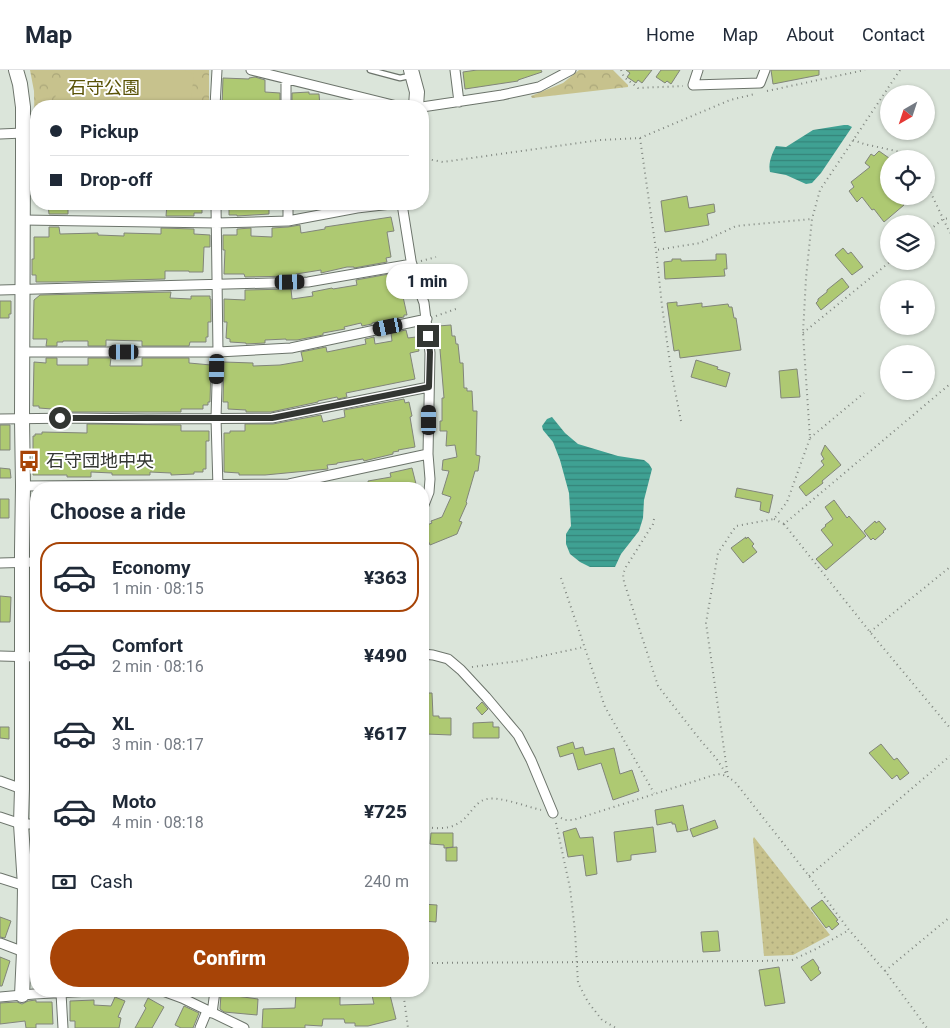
<!DOCTYPE html>
<html lang="en">
<head>
<meta charset="utf-8">
<style>
	body { margin:0; font-family:Roboto,"Noto Sans JP",sans-serif; background:#f6f6f7; color:#1f2937; height:100vh; display:flex; flex-direction:column; font-size:19px; white-space:nowrap }
	* { box-sizing:border-box; margin:0 }
	p { font-size:16px; color:#747a83 }
	.icon { flex:none; width:28px; height:28px; fill:none; stroke:currentColor; stroke-width:2; stroke-linecap:round; stroke-linejoin:round }
	.map { position:relative; flex:1; overflow:hidden }
	.side { position:absolute; left:30px; top:412px; width:399px; height:515px; display:flex; flex-direction:column; background:#fff; border-radius:20px; box-shadow:0 1px 4px #0004 }
	.side>* { flex:none }
	.guide { position:absolute; left:30px; top:30px; width:399px; height:110px; border-radius:20px; box-shadow:0 1px 4px #0004; display:grid; align-content:center; height:110px; padding:0 20px; background:#fff }
	.needle { width:32px; rotate:219deg }
	.fabs { position:absolute; left:880px; top:15px; display:grid; gap:10px }
	.fabs a { display:grid; place-items:center; width:55px; height:55px; border-radius:50%; background:#fff; box-shadow:0 1px 4px #0004; font-size:25px }
	.end { position:absolute; width:22px; height:22px; margin:-11px; border:6px solid #333632; background:#fff; box-shadow:0 0 0 2px #fff }
	.from { border-radius:50% }
	.bubble { position:absolute; height:35px; border-radius:18px; background:#fff; box-shadow:0 1px 4px #0004; font-size:16px; font-weight:800; line-height:35px; text-align:center }
	.car { position:absolute; width:15px; height:30px; margin:-15px -8px; border-radius:6px; box-shadow:0 0 4px 1px #0007; background:linear-gradient(#222 24%,#8ab4d8 0 40%,#222 0 76%,#8ab4d8 0 86%,#222 0) }
	.guide b { display:flex; align-items:center; gap:18px; height:48px; font-size:19px }
	.guide b+b { border-top:1px solid #e0e1e3 }
	.guide i { width:12px; height:12px; background:#1f2937 }
	ul { padding:0; list-style:none }
	li { display:flex; align-items:center; gap:15px; height:70px; margin:0 10px 8px; padding:0 10px; border:2px solid transparent; border-radius:20px }
	li div { flex:1 }
	li b { display:block; font-size:19px }
	li em { font-style:normal; font-weight:800 }
	li.selected { border-color:#a74407 }
	li>.icon { width:45px; height:45px; stroke-width:1.5 }
	h2 { padding:0 20px; font-size:22px; line-height:60px }
	.pay { display:flex; align-items:center; gap:12px; height:55px; padding:0 20px; font-size:19px }
	.pay p { margin-inline-start:auto }
	.cta { display:flex; gap:10px; margin-top:auto; padding:10px 20px }
	.cta a { flex:1; height:58px; border-radius:30px; background:#a74407; color:#fff; font-size:20px; font-weight:800; line-height:58px; text-align:center }
	header { display:flex; align-items:center; gap:30px; box-sizing:border-box; height:70px; padding:0 25px; background:#fff; border-bottom:1px solid #e0e1e3 }
	header strong { font-size:24px }
	nav { display:flex; gap:28px; margin-inline-start:auto; font-size:18px }
	.map>svg:first-child { display:block }
	.grass { fill:url(#grass-dots) }
	.park { fill:url(#park-crowns) }
	.pitch { fill:#c7c28d }
	.water { fill:url(#water-rules) }
	.building { fill:#aec972; stroke:#81857a }
	.lines { fill:none; stroke-linecap:round; stroke-linejoin:round }
	.lane-casing { stroke:#6c746b; stroke-width:7 }
	.street-casing { stroke:#6c746b; stroke-width:11 }
	.secondary-casing { stroke:#6c746b; stroke-width:16 }
	.path { stroke:#818780; stroke-width:2; stroke-dasharray:1 4; stroke-linecap:butt }
	.lane { stroke:#fff; stroke-width:4.5 }
	.street { stroke:#fff; stroke-width:9 }
	.secondary { stroke:#fff; stroke-width:14 }
	.route { stroke:#333632; stroke-width:6 }
	.labels { text-anchor:middle; stroke-width:4; stroke-linejoin:round; paint-order:stroke }
	.park-label { font-size:18px; fill:#595205; stroke:#fff }
	.poi-label { font-size:18px; fill:#333632; stroke:#fff; text-anchor:start }
</style>
</head>
<body>
<header>
<strong>Map</strong>
<nav><a>Home</a><a>Map</a><a>About</a><a>Contact</a></nav>
</header>
<div class="map">
<svg width="950" height="958" viewBox="0 0 950 958">
	<defs>
		<pattern id="grass-dots" width="8" height="8" patternUnits="userSpaceOnUse" patternTransform="scale(1.25)"><rect width="8" height="8" fill="#c7c28d"/><path d="M2 2h.1M6 6h.1" fill="none" stroke="#aba77a" stroke-width="1.8" stroke-linecap="round"/></pattern>
		<pattern id="park-crowns" width="20" height="18" patternUnits="userSpaceOnUse" patternTransform="scale(1.25)"><rect width="20" height="18" fill="#c7c28d"/><path d="M2 6a3 3 0 1 1 6 0M12 15a3 3 0 1 1 6 0" fill="none" stroke="#aba77a"/></pattern>
		<pattern id="water-rules" width="6" height="5" patternUnits="userSpaceOnUse" patternTransform="scale(1.25)"><rect width="6" height="5" fill="#3fa193"/><path d="M0 2.5h6" fill="none" stroke="#358479"/></pattern>
	</defs>
	<rect width="100%" height="100%" fill="#dbe5da"/>
	<path class="grass" d="M 754,767 L 830,865 L 793,885 L 764,886 L 753,769 Z"/>
	<path class="park" d="M 30,0 L 209,0 L 209,36 L 36,36 L 36,78 L 35,78 L 34,21 Z
		M 579,0 L 613,0 L 628,15 L 628,17 L 532,28 L 531,26 L 563,13 Z
		M 36,503 L 36,579 L 32,574 L 32,508 Z"/>
	<path class="pitch" d="M 66,0 L 183,0 L 194,4 L 190,36 L 53,36 C 56,23 60,12 66,0 Z"/>
	<path class="water" d="M 844,55 L 848,55 L 852,57 L 821,103 L 812,113 L 806,114 L 786,105 L 770,102 C 768,93 772,84 776,76 L 786,77 L 813,60 Z
		M 552,347 L 565,363 L 578,374 L 618,386 L 644,390 L 649,394 L 652,399 L 644,430 L 643,448 L 639,461 L 621,484 L 615,497 L 590,497 L 580,492 L 570,484 L 566,474 L 566,464 L 571,456 L 569,423 L 560,390 L 553,372 L 543,360 L 542,356 L 547,349 Z"/>
	<path class="building" d="M 477,0 L 541,0 L 542,2 L 518,10 L 518,11 L 465,19 L 463,2 Z
		M 626,0 L 652,0 L 642,13 L 638,10 L 636,13 L 627,7 L 630,3 Z
		M 661,0 L 680,0 L 671,14 L 667,11 L 665,13 L 656,7 Z
		M 771,0 L 819,0 L 819,5 L 773,14 Z
		M 255,7 L 265,10 L 265,22 L 280,23 L 280,32 L 266,31 L 266,36 L 222,36 L 223,8 L 249,9 L 249,8 Z
		M 309,22 L 309,24 L 319,24 L 320,36 L 292,36 L 292,23 Z
		M 879,81 L 889,88 L 889,105 L 885,110 L 889,115 L 889,126 L 897,126 L 904,135 L 884,152 L 874,139 L 872,140 L 862,127 L 857,132 L 849,121 L 854,117 L 851,112 L 870,97 L 865,93 L 871,84 L 874,86 Z
		M 687,126 L 689,138 L 714,134 L 715,142 L 707,144 L 709,155 L 665,162 L 661,131 Z
		M 48,134 L 68,134 L 68,144 L 49,144 Z
		M 167,134 L 202,134 L 202,143 L 194,143 L 194,146 L 166,146 Z
		M 229,134 L 269,134 L 269,144 L 237,146 L 237,145 L 229,145 Z
		M 391,147 L 394,161 L 387,162 L 391,187 L 386,188 L 387,192 L 354,198 L 354,197 L 347,197 L 321,203 L 321,200 L 296,204 L 296,206 L 245,207 L 244,204 L 224,204 L 225,180 L 223,180 L 223,165 L 237,165 L 237,159 L 251,158 L 251,166 L 272,167 L 272,158 L 288,157 L 300,155 L 301,163 L 325,159 L 325,157 Z
		M 49,157 L 59,157 L 60,164 L 98,163 L 98,165 L 124,166 L 124,163 L 161,164 L 161,158 L 194,159 L 194,164 L 210,165 L 210,177 L 204,177 L 203,202 L 189,202 L 189,201 L 165,201 L 165,209 L 57,212 L 36,212 L 36,205 L 32,205 L 32,189 L 34,189 L 34,167 L 49,167 Z
		M 843,178 L 848,184 L 851,182 L 863,197 L 852,205 L 835,185 Z
		M 716,184 L 726,184 L 727,199 L 724,199 L 725,206 L 665,209 L 664,192 L 672,191 L 672,189 L 681,189 L 681,191 L 716,190 Z
		M 389,204 L 389,208 L 397,206 L 399,214 L 400,213 L 407,245 L 404,245 L 404,247 L 372,253 L 372,254 L 362,256 L 361,253 L 344,257 L 345,259 L 323,263 L 323,265 L 297,270 L 286,270 L 286,269 L 265,270 L 265,273 L 246,274 L 246,273 L 230,272 L 230,269 L 226,268 L 227,252 L 224,252 L 224,229 L 245,230 L 245,220 L 291,219 L 292,229 L 313,226 L 312,222 L 332,218 L 333,219 L 357,215 L 356,210 Z
		M 842,208 L 849,217 L 821,240 L 816,233 L 818,231 L 818,229 L 827,222 L 827,220 Z
		M 171,222 L 170,228 L 191,229 L 191,226 L 210,226 L 210,229 L 211,229 L 211,252 L 208,252 L 208,267 L 206,267 L 206,272 L 190,272 L 189,276 L 142,276 L 142,271 L 106,270 L 106,276 L 88,276 L 88,271 L 63,271 L 63,272 L 57,272 L 57,276 L 46,276 L 47,269 L 33,269 L 34,230 L 40,225 Z
		M 0,231 L 11,231 L 11,244 L 9,244 L 9,248 L 0,248 Z
		M 677,232 L 677,236 L 702,233 L 702,237 L 728,234 L 729,237 L 732,237 L 734,248 L 736,248 L 741,280 L 680,288 L 679,280 L 674,281 L 667,233 Z
		M 451,255 L 452,266 L 455,266 L 456,274 L 458,274 L 460,293 L 463,293 L 464,318 L 467,318 L 467,321 L 472,321 L 473,341 L 477,341 L 476,385 L 480,386 L 478,401 L 475,401 L 466,432 L 467,433 L 459,451 L 462,452 L 457,464 L 430,475 L 422,457 L 432,453 L 431,451 L 442,447 L 451,427 L 442,424 L 449,401 L 442,400 L 443,390 L 457,387 L 455,375 L 446,376 L 447,361 L 440,361 L 440,351 L 442,351 L 442,328 L 444,328 L 438,256 Z
		M 406,260 L 408,268 L 416,267 L 419,281 L 410,283 L 415,309 L 346,323 L 347,327 L 338,329 L 337,327 L 318,331 L 318,332 L 271,342 L 246,342 L 246,340 L 228,339 L 228,332 L 223,332 L 224,292 L 253,293 L 253,296 L 280,295 L 303,291 L 301,282 L 326,277 L 327,282 L 366,274 L 365,269 L 374,267 L 375,274 L 392,271 L 391,263 Z
		M 46,288 L 57,288 L 57,295 L 88,295 L 88,288 L 111,288 L 110,296 L 142,296 L 142,288 L 189,288 L 189,293 L 211,295 L 210,332 L 208,332 L 208,335 L 203,335 L 203,339 L 181,339 L 181,342 L 52,342 L 52,339 L 39,338 L 39,336 L 33,336 L 34,292 L 46,293 Z
		M 696,290 L 718,297 L 717,299 L 730,303 L 726,317 L 691,307 Z
		M 797,299 L 800,327 L 781,328 L 779,301 Z
		M 404,329 L 405,333 L 409,332 L 412,346 L 410,347 L 415,377 L 398,380 L 399,381 L 393,382 L 393,384 L 364,391 L 363,389 L 337,393 L 337,394 L 327,395 L 328,399 L 265,405 L 239,405 L 239,403 L 224,402 L 224,363 L 230,363 L 230,361 L 245,361 L 245,354 L 273,354 L 321,345 L 323,352 L 345,347 L 344,340 Z
		M 87,354 L 181,355 L 181,361 L 209,361 L 209,371 L 206,371 L 206,399 L 203,399 L 203,402 L 194,402 L 194,404 L 171,405 L 171,403 L 150,402 L 150,405 L 112,405 L 112,403 L 91,402 L 91,407 L 67,407 L 67,405 L 33,405 L 33,366 L 35,366 L 35,364 L 42,364 L 42,362 L 87,363 Z
		M 0,355 L 10,355 L 10,380 L 0,380 Z
		M 825,375 L 841,395 L 822,411 L 823,413 L 806,426 L 799,417 L 810,408 L 824,395 L 821,391 L 824,389 L 821,384 Z
		M 0,398 L 10,399 L 11,408 L 0,408 Z
		M 412,398 L 416,414 L 398,419 L 369,419 L 368,411 L 391,407 L 390,403 Z
		M 737,418 L 773,425 L 769,443 L 760,440 L 761,432 L 735,427 Z
		M 0,429 L 9,429 L 9,448 L 0,448 Z
		M 834,430 L 847,448 L 849,446 L 866,466 L 826,500 L 816,489 L 833,475 L 821,460 L 826,456 L 825,455 L 833,449 L 825,437 Z
		M 875,451 L 876,453 L 879,451 L 886,459 L 883,461 L 884,462 L 875,470 L 873,468 L 871,470 L 864,461 Z
		M 746,467 L 746,469 L 748,467 L 754,474 L 752,476 L 757,482 L 743,493 L 731,478 Z
		M 0,526 L 11,527 L 10,552 L 0,552 Z
		M 422,623 L 432,623 L 433,646 L 439,646 L 439,648 L 451,648 L 451,665 L 426,664 L 426,648 L 422,648 Z
		M 482,632 L 488,639 L 482,645 L 476,638 Z
		M 493,652 L 493,657 L 499,657 L 499,668 L 473,668 L 473,653 Z
		M 0,657 L 9,657 L 9,669 L 0,668 Z
		M 573,672 L 575,679 L 583,677 L 585,685 L 614,678 L 620,704 L 632,700 L 639,721 L 613,730 L 601,693 L 578,700 L 573,683 L 560,687 L 557,677 Z
		M 881,674 L 894,690 L 897,688 L 909,703 L 900,710 L 897,705 L 892,709 L 869,683 Z
		M 683,735 L 688,760 L 677,762 L 675,754 L 672,754 L 672,752 L 657,755 L 655,740 Z
		M 715,750 L 718,758 L 693,767 L 690,759 Z
		M 653,757 L 656,782 L 631,785 L 631,790 L 617,792 L 614,762 Z
		M 576,758 L 580,768 L 593,767 L 597,804 L 586,806 L 583,785 L 568,787 L 563,762 Z
		M 431,763 L 453,763 L 453,777 L 444,778 L 444,775 L 430,774 Z
		M 457,777 L 457,791 L 446,791 L 446,778 Z
		M 822,830 L 838,850 L 836,851 L 839,854 L 832,860 L 829,856 L 826,858 L 811,838 Z
		M 422,834 L 437,835 L 436,852 L 422,851 Z
		M 0,847 L 11,851 L 5,868 L 0,867 Z
		M 718,861 L 720,881 L 703,882 L 701,862 Z
		M 0,887 L 10,891 L 2,916 L 0,916 Z
		M 813,889 L 819,898 L 818,899 L 821,903 L 811,911 L 801,897 Z
		M 779,897 L 785,933 L 765,936 L 759,900 Z
		M 307,921 L 340,921 L 340,935 L 374,934 L 371,921 L 389,921 L 396,949 L 368,956 L 355,956 L 355,953 L 345,953 L 344,949 L 323,949 L 322,956 L 305,955 L 305,958 L 262,958 L 263,939 L 295,938 L 296,924 L 307,925 Z
		M 221,924 L 258,929 L 257,945 L 224,942 L 220,939 Z
		M 115,927 L 125,931 L 118,947 L 121,948 L 119,958 L 75,958 L 75,951 L 70,951 L 70,931 L 94,930 L 94,935 L 111,936 Z
		M 148,928 L 164,937 L 152,958 L 135,958 L 146,938 L 144,936 Z
		M 36,930 L 36,932 L 52,932 L 53,954 L 36,954 L 36,958 L 26,958 L 25,951 L 0,954 L 0,933 L 17,932 L 22,934 L 28,931 Z
		M 184,936 L 199,943 L 193,958 L 181,958 L 175,955 Z"/>
	<g class="lines">
		<g class="lane-casing">
			<path id="lane" d="M 370,0 L 400,8 L 409,6"/>
		</g>
		<g class="street-casing">
			<path id="street" d="M 251,0 L 397,36
				M 455,0 L 459,32
				M 698,0 L 693,15 L 760,13 L 765,0
				M 286,9 L 286,36
				M 215,36 L 217,0
				M 422,37 L 502,25 L 539,17 L 571,0
				M 0,64 L 23,63
				M 23,87 L 36,87
				M 216,134 L 218,282 L 216,348 L 218,418
				M 288,134 L 288,151
				M 402,134 L 413,203 L 424,233 L 430,283 L 428,384 L 430,409 L 429,422 L 422,440
				M 23,150 L 217,153 L 288,151 L 357,138 L 391,134
				M 0,220 L 308,212 L 412,194
				M 23,282 L 218,282 L 291,278 L 427,249
				M 0,349 L 75,348 L 147,349 L 272,348 L 429,317
				M 23,416 L 289,414 L 428,384
				M 0,493 L 36,492
				M 422,584 L 433,585 L 448,589 L 461,600 L 486,627 L 518,665 L 531,690 L 553,743
				M 0,586 L 36,587
				M 0,711 L 22,719
				M 0,747 L 21,754 L 36,754
				M 0,808 L 25,816
				M 0,873 L 24,882
				M 163,921 L 182,928 L 244,958
				M 61,923 L 63,958
				M 0,927 L 34,924 L 91,921
				M 212,943 L 215,921
				M 200,958 L 207,941"/>
		</g>
		<g class="secondary-casing">
			<path id="secondary" d="M 16,0 L 20,14 L 23,37 L 23,87 L 22,349 L 23,416 L 22,481 L 22,719 L 21,754 L 25,816 L 24,882 L 22,925
				M 411,0 L 417,22 L 416,36"/>
		</g>
		<path class="path" d="M 621,0 L 624,7 L 638,18 L 683,16
			M 900,0 L 820,120 L 812,149 L 806,208 L 803,263 L 810,368 L 787,432 L 774,449 L 736,456 L 718,483 L 706,553 L 728,707 L 735,712 L 809,806 L 849,860 L 885,901 L 927,958
			M 767,21 L 865,0
			M 640,68 L 656,180
			M 853,70 L 864,74 L 914,85 L 916,89
			M 422,88 L 443,92 L 600,70 L 640,68 L 730,30 L 755,24
			M 926,113 L 950,163
			M 926,163 L 943,149 L 950,148
			M 421,191 L 436,187
			M 436,246 L 456,239
			M 803,263 L 891,191
			M 681,351 L 671,300 L 662,236 L 656,180 L 700,173 L 736,156 L 812,149
			M 810,368 L 864,323
			M 654,449 L 653,454 L 626,497 L 623,504 L 624,512 L 658,616 L 701,671 L 716,688 L 727,705
			M 774,449 L 784,454 L 950,314
			M 784,454 L 870,562 L 950,658
			M 561,508 L 605,637 L 654,723
			M 870,562 L 950,497
			M 472,597 L 519,591 L 584,577
			M 561,748 L 565,750 L 573,750 L 714,705 L 721,704 L 728,707
			M 556,753 L 570,818 L 575,861 L 578,913 L 588,932 L 602,950 L 616,958
			M 422,757 C 434,758 447,760 457,754 C 469,749 474,731 487,729 C 499,726 528,737 541,740
			M 809,806 L 950,686
			M 422,893 L 763,891 L 792,890 L 816,879 L 849,860
			M 885,901 L 950,847
			M 403,921 L 408,958"/>
		<use href="#lane" class="lane"/>
		<use href="#street" class="street"/>
		<use href="#secondary" class="secondary"/>
	</g>
	<g class="lines">
		<path class="route" d="M 60,348 L 272,348 L 429,317 L 430,282 L 428,266"/>
	</g>
	<defs>
		<g id="bus-bare" transform="scale(1.725)"><path d="M-5-6H5V4H4V6H2V4H-2V6H-4V4H-5ZM-3.5-4V0h7V-4ZM-3.5 1.2v1.5H-2V1.2ZM2 1.2v1.5H3.5V1.2Z" fill="#a74407" stroke="#fff" stroke-width="2.5" paint-order="stroke"/></g>
	</defs>
	<g fill-rule="evenodd">
		<use href="#bus-bare" x="29" y="391"/>
	</g>
	<g class="labels">
		<g class="park-label">
			<text x="104" y="24">石守公園</text>
		</g>
		<g class="poi-label">
			<text x="46" y="397">石守団地中央</text>
		</g>
	</g>
</svg>
<div class="fabs">
<a><svg class="needle" viewBox="-14 -14 28 28"><path d="M0-13l5 13h-10z" fill="#e53935"/><path d="M0 13l5-13h-10z" fill="#747a83"/></svg></a>
<a><svg class="icon" aria-label="locate" viewBox="0 0 24 24"><circle cx="12" cy="12" r="6"/><path d="M12 2v4M12 18v4M2 12h4M18 12h4"/></svg></a>
<a><svg class="icon" aria-label="layers" viewBox="0 0 24 24"><path d="M12 4l9 5-9 5-9-5zM3 14l9 5 9-5"/></svg></a>
<a>+</a>
<a>−</a>
</div>
<i class="end from" style="left:60px;top:348px"></i>
<i class="end" style="left:428px;top:266px"></i>
<div class="bubble" style="left:386px;top:194px;width:82px">1 min</div>
<i class="car" style="left:290px;top:212px;rotate:89deg"></i>
<i class="car" style="left:388px;top:257px;rotate:258deg"></i>
<i class="car" style="left:124px;top:282px;rotate:270deg"></i>
<i class="car" style="left:217px;top:299px;rotate:181deg"></i>
<i class="car" style="left:429px;top:350px;rotate:0deg"></i>
<div class="guide">
<b><i class="from"></i>Pickup</b>
<b><i></i>Drop-off</b>
</div>
<section class="side">
<h2>Choose a ride</h2>
<ul>
<li class="selected"><svg class="icon" aria-label="car" viewBox="0 0 24 24"><path d="M5 17H2v-5l4-1 3-4h7l3 4 3 1v5h-3M9 17h6M6 11h13"/><circle cx="7" cy="17" r="2"/><circle cx="17" cy="17" r="2"/></svg><div><b>Economy</b><p>1 min · 08:15</p></div><em>¥363</em></li>
<li><svg class="icon" aria-label="car" viewBox="0 0 24 24"><path d="M5 17H2v-5l4-1 3-4h7l3 4 3 1v5h-3M9 17h6M6 11h13"/><circle cx="7" cy="17" r="2"/><circle cx="17" cy="17" r="2"/></svg><div><b>Comfort</b><p>2 min · 08:16</p></div><em>¥490</em></li>
<li><svg class="icon" aria-label="car" viewBox="0 0 24 24"><path d="M5 17H2v-5l4-1 3-4h7l3 4 3 1v5h-3M9 17h6M6 11h13"/><circle cx="7" cy="17" r="2"/><circle cx="17" cy="17" r="2"/></svg><div><b>XL</b><p>3 min · 08:17</p></div><em>¥617</em></li>
<li><svg class="icon" aria-label="car" viewBox="0 0 24 24"><path d="M5 17H2v-5l4-1 3-4h7l3 4 3 1v5h-3M9 17h6M6 11h13"/><circle cx="7" cy="17" r="2"/><circle cx="17" cy="17" r="2"/></svg><div><b>Moto</b><p>4 min · 08:18</p></div><em>¥725</em></li>
</ul>
<div class="pay"><svg class="icon" aria-label="cash" viewBox="0 0 24 24"><path d="M3 7h18v10H3z"/><circle cx="12" cy="12" r="2"/></svg>Cash<p>240 m</p></div>
<div class="cta"><a>Confirm</a></div>
</section>
</div>
</body>
</html>
